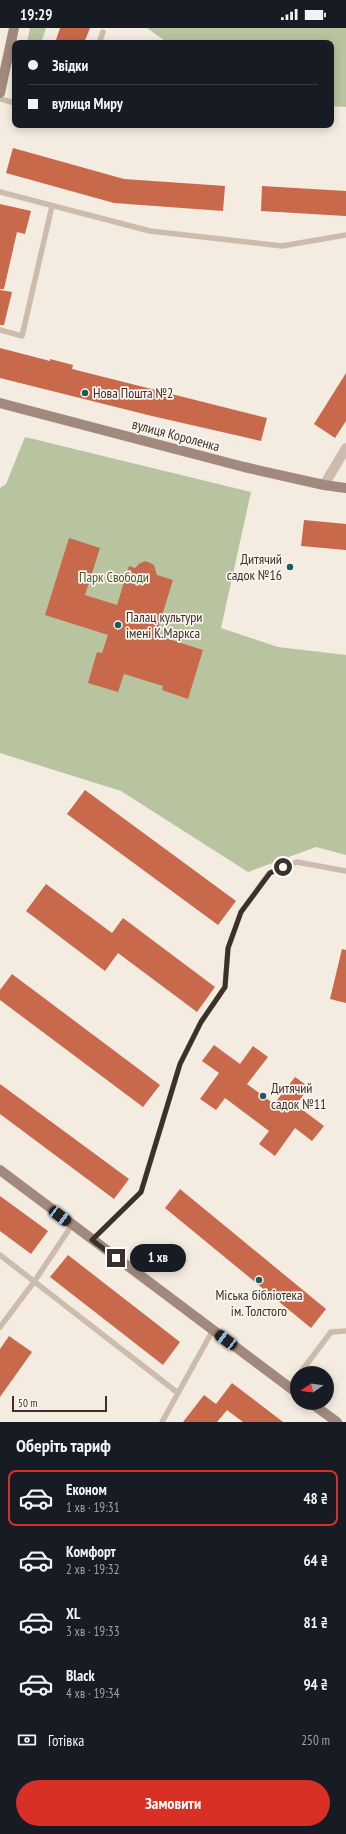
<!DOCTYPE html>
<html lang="uk">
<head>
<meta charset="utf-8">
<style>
	body { margin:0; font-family:"PT Sans Narrow",sans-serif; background:#20242c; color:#f1f3f6; height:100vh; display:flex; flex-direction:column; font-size:15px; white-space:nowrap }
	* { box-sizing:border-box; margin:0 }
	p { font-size:13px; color:#9ea1a6 }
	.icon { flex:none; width:22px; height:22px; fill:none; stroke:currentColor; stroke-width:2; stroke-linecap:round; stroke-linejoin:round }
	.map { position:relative; height:1394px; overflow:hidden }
	.sheet { display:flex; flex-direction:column; background:#171b24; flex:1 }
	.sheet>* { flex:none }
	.top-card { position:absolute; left:12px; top:12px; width:322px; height:88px; border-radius:8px; box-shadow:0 2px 10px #0003; display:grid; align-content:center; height:88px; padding:0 16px; background:#171b24 }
	.needle { width:26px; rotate:257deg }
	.tools { position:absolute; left:290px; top:1338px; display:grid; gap:8px }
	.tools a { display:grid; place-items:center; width:44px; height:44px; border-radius:50%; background:#171b24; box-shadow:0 2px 10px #0003; font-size:20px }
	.scale { position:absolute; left:12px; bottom:10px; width:95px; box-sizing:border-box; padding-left:4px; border:2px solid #3b302b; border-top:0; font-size:11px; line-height:14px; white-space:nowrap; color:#3b302b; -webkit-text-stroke:3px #fbf5ee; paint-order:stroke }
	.end { position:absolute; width:18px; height:18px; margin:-9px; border:5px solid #3b302b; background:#fff; box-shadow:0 0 0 2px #fff }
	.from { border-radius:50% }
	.bubble { position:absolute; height:28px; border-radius:14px; background:#171b24; box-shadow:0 2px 10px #0003; font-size:13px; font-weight:600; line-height:28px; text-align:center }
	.car { position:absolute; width:12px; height:24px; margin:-12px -6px; border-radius:5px; box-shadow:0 0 3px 1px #0007; background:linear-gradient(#222 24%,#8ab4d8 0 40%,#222 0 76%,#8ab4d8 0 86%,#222 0) }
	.top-card b { display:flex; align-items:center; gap:14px; height:38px; font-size:15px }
	.top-card b+b { border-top:1px solid #363941 }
	.top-card i { width:10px; height:10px; background:#f1f3f6 }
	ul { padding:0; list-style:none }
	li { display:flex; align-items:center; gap:12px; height:56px; margin:0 8px 6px; padding:0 8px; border:2px solid transparent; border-radius:8px }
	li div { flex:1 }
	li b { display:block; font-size:15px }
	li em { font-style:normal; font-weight:600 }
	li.active { border-color:#d93025 }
	li>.icon { width:36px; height:36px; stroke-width:1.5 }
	h2 { padding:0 16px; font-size:18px; line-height:48px }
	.pay { display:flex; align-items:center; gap:10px; height:44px; padding:0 16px; font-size:15px }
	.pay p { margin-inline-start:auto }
	.cta { display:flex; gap:8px; margin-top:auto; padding:8px 16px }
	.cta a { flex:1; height:46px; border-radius:24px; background:#d93025; color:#fff; font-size:16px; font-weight:600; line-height:46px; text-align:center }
	.status { display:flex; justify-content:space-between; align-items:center; height:28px; padding:0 20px; background:#171b24; direction:ltr }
	.status svg { height:11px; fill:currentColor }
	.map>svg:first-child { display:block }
	.green { fill:#b8c4a0 }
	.building { fill:#c8694b }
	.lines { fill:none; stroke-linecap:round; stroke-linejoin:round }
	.service { stroke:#cdbbac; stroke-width:5.5 }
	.minor { stroke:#cdbbac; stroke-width:10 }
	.secondary { stroke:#a18a7d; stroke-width:10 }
	.route { stroke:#3b302b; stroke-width:5 }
	.poi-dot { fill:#1f5a5e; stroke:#fbf5ee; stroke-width:1.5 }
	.labels { text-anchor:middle; stroke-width:3.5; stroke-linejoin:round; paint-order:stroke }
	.poi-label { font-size:14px; fill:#3b302b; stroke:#fbf5ee; text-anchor:start }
	.street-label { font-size:14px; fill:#3b302b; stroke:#fbf5ee }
	.park-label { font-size:14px; fill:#4a5a2e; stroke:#fbf5ee }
</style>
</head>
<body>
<div class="status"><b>19:29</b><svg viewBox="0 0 49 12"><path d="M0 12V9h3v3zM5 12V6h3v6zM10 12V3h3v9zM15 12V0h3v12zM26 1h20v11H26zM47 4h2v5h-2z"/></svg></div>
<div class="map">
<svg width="346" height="1394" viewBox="0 0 346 1394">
	<rect width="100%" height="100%" fill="#f4ebe1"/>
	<path class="green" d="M 30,0 L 46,0 L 41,15 L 27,15 Z
		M 147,0 L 346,0 L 346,79 L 331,78 L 331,15 L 168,15 Z
		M 25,409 L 251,464 L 221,600 L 278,619 L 346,627 L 346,827 L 316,819 L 248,844 L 121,763 L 0,725 L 0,460 L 6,456 Z"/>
	<path class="building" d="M 60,0 L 90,0 L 84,15 L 55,15 Z
		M 13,120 L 124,151 L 225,158 L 223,183 L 114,175 L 6,145 Z
		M 262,158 L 346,163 L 346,188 L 261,183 Z
		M 0,176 L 31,183 L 25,206 L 17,204 L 4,261 L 0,261 Z
		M 0,262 L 12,264 L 4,297 L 0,297 Z
		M 0,320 L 50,333 L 50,331 L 73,337 L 72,341 L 267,390 L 261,413 L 152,388 L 0,350 Z
		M 346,345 L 346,393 L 335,410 L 314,396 Z
		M 304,492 L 346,496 L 346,522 L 301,518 Z
		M 69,510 L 100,520 L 85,567 L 117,577 L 129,538 L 135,540 L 140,535 L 146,533 L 154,537 L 157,547 L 173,552 L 156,607 L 203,622 L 188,671 L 162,662 L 163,658 L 124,646 L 118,664 L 88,655 L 97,624 L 102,625 L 108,607 L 45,587 Z
		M 85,762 L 236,873 L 218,897 L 67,786 Z
		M 46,856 L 112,905 L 123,890 L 215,959 L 197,984 L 118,925 L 105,943 L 26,883 Z
		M 342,921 L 346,922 L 346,975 L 330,971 Z
		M 12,946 L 160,1057 L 143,1079 L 0,972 L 0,962 Z
		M 214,1017 L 240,1036 L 253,1018 L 268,1029 L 247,1056 L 274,1076 L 295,1049 L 309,1059 L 296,1077 L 324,1098 L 312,1113 L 295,1100 L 275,1128 L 259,1116 L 269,1103 L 225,1070 L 216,1082 L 200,1071 L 219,1045 L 202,1033 Z
		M 0,1056 L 129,1151 L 114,1171 L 0,1086 Z
		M 180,1161 L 326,1281 L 311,1300 L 165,1180 Z
		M 0,1168 L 48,1203 L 31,1226 L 0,1203 Z
		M 68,1227 L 180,1314 L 163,1337 L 50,1249 Z
		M 9,1308 L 32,1324 L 0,1369 L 0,1321 Z
		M 232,1355 L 283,1394 L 243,1394 L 227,1382 L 217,1394 L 183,1394 L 204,1367 L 216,1376 Z"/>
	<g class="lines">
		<path class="service" d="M 99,15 L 103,4
			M 0,71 L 15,75
			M 0,164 L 150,203 L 282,218 L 346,207
			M 0,302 L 22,308 L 52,178
			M 92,1212 L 141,1164 L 180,1036 L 201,994 L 225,959 L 228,921 L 241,884 L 269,845 L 297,834 L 346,843
			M 0,1227 L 178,1365
			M 0,1299 L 34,1254 L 72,1197
			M 300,1345 L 331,1304 L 346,1303
			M 289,1359 L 297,1349
			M 162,1394 L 213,1302"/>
		<path class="minor" d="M 324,457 L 346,420"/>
		<path class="secondary" d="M 0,65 L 14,0
			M 0,375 L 244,439 L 324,457 L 346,460
			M 0,1142 L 297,1365
			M 311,1375 L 337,1394"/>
	</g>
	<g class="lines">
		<path class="route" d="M 116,1230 L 92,1212 L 141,1164 L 180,1036 L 201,994 L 225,959 L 228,920 L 241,884 L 270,845 L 283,839"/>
	</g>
	<g class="poi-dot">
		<circle cx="85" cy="365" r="4"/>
		<circle cx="290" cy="539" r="4"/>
		<circle cx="118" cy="597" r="4"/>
		<circle cx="263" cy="1068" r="4"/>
		<circle cx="259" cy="1252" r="4"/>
	</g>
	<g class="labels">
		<g class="poi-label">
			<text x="93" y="370">Нова Пошта №2</text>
			<text x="282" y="536" text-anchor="end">Дитячий<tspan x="282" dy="16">садок №16</tspan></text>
			<text x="126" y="594">Палац культури<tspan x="126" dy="16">імені К.Маркса</tspan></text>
			<text x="271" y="1065">Дитячий<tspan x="271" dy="16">садок №11</tspan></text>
			<text x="259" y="1272" text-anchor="middle">Міська бібліотека<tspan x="259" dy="16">ім. Толстого</tspan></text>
		</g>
		<g class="street-label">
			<text transform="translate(176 407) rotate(15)" y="5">вулиця Короленка</text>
		</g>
		<g class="park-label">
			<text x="114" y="554">Парк Свободи</text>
		</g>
	</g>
</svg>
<div class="tools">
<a><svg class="needle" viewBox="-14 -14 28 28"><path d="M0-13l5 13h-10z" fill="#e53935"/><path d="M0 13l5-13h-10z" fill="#9ea1a6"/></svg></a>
</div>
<div class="scale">50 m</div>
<i class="end from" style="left:283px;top:839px"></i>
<i class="end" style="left:116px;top:1230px"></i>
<div class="bubble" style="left:130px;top:1216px;width:56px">1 хв</div>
<i class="car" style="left:60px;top:1188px;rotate:127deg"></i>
<i class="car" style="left:226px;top:1312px;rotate:307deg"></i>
<div class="top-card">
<b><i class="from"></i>Звідки</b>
<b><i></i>вулиця Миру</b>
</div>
</div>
<section class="sheet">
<h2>Оберіть тариф</h2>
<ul>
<li class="active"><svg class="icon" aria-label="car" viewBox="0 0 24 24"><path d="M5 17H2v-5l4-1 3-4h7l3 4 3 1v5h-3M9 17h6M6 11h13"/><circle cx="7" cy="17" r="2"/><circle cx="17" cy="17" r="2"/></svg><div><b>Економ</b><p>1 хв · 19:31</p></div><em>48 ₴</em></li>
<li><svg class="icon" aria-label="car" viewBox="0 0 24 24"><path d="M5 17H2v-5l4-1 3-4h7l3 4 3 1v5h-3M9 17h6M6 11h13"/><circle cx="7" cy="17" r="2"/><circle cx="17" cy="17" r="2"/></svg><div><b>Комфорт</b><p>2 хв · 19:32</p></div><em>64 ₴</em></li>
<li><svg class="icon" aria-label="car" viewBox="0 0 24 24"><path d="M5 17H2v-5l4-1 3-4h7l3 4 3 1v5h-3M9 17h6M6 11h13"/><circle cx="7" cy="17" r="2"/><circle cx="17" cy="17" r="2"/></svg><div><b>XL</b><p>3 хв · 19:33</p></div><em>81 ₴</em></li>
<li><svg class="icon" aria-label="car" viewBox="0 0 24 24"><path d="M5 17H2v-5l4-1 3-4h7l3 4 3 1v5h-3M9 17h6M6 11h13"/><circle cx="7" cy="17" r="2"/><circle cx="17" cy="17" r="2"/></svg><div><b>Black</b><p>4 хв · 19:34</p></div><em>94 ₴</em></li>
</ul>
<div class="pay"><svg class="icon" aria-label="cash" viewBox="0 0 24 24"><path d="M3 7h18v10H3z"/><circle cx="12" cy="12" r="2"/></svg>Готівка<p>250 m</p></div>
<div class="cta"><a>Замовити</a></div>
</section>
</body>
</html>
